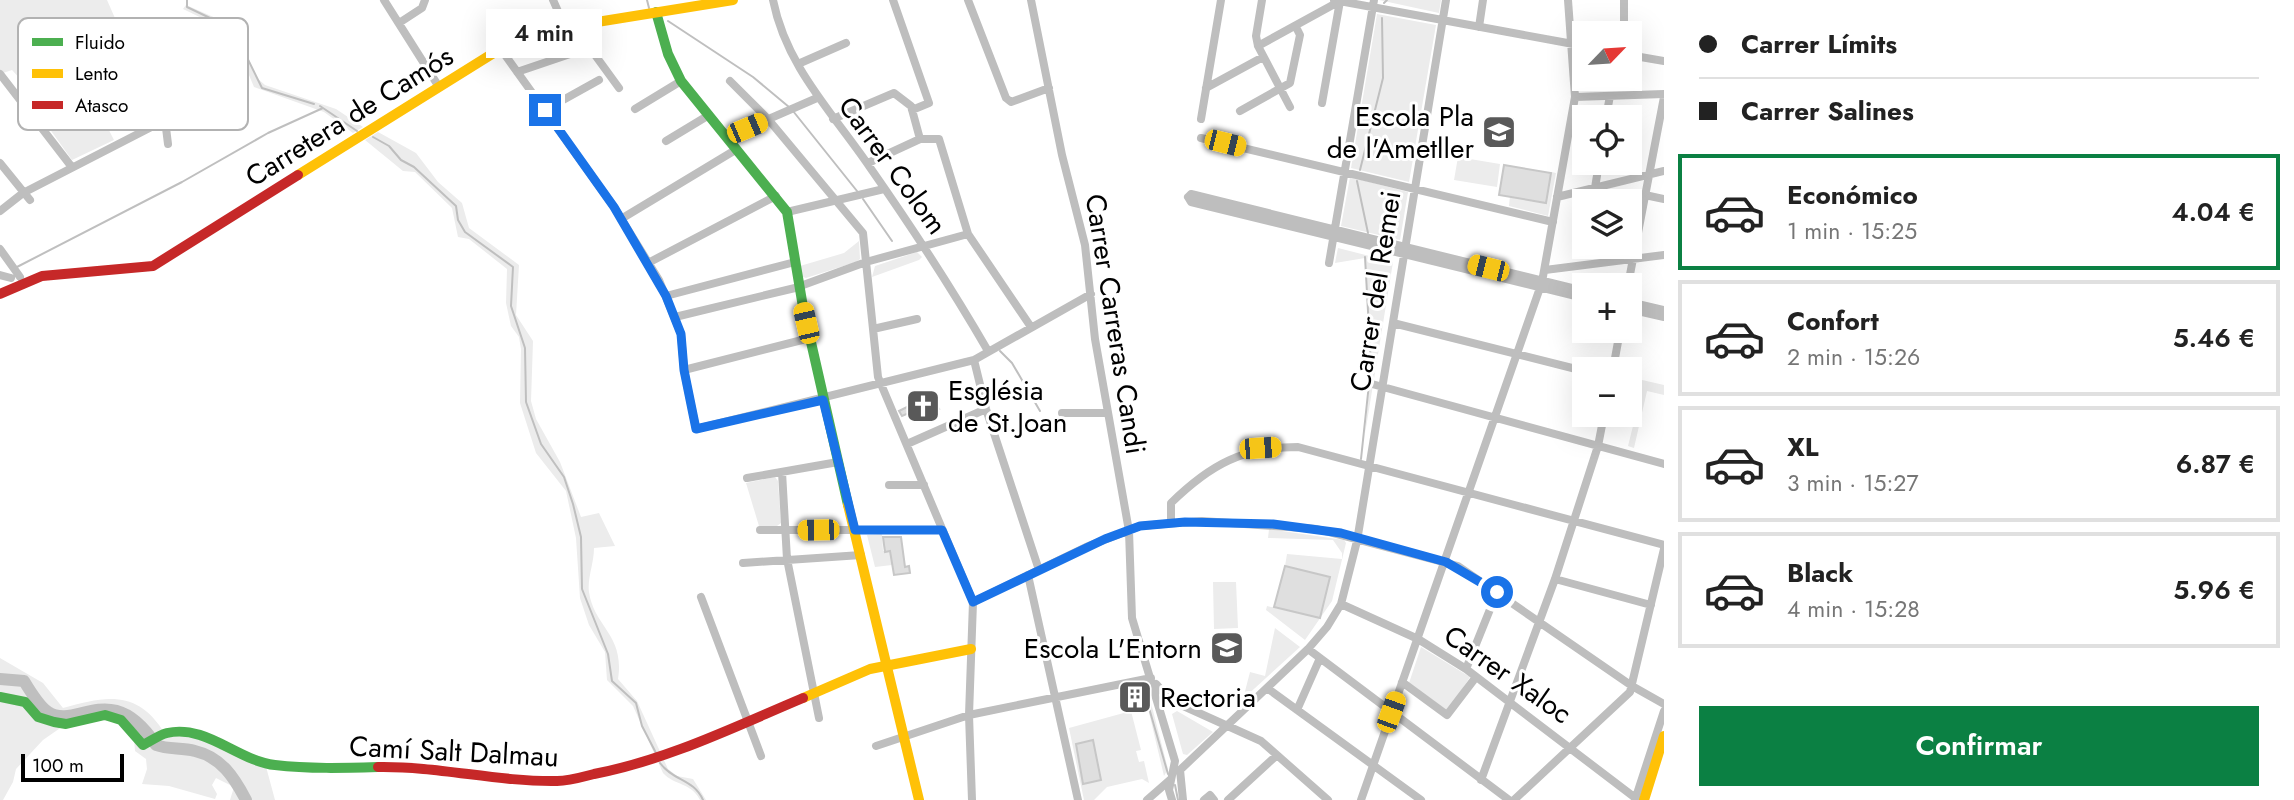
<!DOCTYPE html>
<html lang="es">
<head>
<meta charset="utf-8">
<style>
	body { margin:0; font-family:Jost,sans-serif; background:#f6f6f6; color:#222; height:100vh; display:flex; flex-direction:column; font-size:26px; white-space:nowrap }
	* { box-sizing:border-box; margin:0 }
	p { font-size:23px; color:#767676 }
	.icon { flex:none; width:38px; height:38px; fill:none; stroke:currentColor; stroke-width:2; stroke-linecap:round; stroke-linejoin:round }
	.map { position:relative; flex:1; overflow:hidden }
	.sheet { display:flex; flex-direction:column; background:#fff; width:630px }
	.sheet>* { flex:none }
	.top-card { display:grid; align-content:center; height:154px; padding:0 35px; background:#fff }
	.needle { width:46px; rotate:65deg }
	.buttons { position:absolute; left:1572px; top:21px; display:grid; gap:14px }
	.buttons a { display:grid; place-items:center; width:70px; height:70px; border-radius:0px; background:#fff; box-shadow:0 7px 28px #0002; font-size:35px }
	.scale { position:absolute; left:21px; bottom:18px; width:103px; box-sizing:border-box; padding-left:7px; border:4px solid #000; border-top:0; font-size:19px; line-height:24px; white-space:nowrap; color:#000; -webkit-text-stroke:5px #fff; paint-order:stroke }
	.end { position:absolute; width:32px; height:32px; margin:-16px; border:9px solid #1a73e8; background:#fff; box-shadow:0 0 0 4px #fff }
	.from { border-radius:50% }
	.bubble { position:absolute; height:49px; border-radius:0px; background:#fff; box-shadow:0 7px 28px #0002; font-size:23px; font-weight:600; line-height:49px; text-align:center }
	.car { position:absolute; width:21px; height:42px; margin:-21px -10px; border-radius:9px; box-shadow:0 0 5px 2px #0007; background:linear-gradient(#f5c518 24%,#345 0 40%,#f5c518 0 76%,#345 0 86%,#f5c518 0) }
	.top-card b { display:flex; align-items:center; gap:24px; height:66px; font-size:26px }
	.top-card b+b { border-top:2px solid #e0e0e0 }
	.top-card i { width:18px; height:18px; background:#222 }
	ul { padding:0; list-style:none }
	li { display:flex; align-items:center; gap:21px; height:116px; margin:0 14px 10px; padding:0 21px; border:4px solid #e0e0e0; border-radius:0px }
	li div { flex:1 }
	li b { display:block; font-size:26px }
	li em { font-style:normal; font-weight:600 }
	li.active { border-color:#0b8043 }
	li>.icon { width:63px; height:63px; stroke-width:1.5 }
	.cta { display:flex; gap:14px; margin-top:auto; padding:14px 35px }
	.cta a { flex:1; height:80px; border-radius:0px; background:#0b8043; color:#fff; font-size:28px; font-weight:600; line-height:80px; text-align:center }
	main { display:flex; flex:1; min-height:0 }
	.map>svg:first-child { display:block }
	.green { fill:#ececec }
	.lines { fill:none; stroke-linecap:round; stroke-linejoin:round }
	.stream { stroke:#bfbfbf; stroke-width:2 }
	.river { stroke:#bfbfbf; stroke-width:12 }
	.building { fill:#dfdfdf; stroke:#c7c7c7; stroke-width:2 }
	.street { stroke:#bebebe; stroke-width:8 }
	.fast { stroke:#4caf50; stroke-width:10 }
	.slow { stroke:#ffc107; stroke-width:10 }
	.jam { stroke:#c62828; stroke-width:10 }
	.route { stroke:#1a73e8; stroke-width:9 }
	.labels { text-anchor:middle; stroke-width:6; stroke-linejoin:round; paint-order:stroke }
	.street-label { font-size:28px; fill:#000; stroke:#fff }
	.poi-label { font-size:28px; fill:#000; stroke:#fff; text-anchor:end }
	.key { fill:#fff; stroke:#b2b2b2; stroke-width:2 }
	.key-label { font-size:19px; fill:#000 }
</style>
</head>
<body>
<main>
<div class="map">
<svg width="1664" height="800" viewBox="0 0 1664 800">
	<rect width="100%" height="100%" fill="#fff"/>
	<path class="green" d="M 0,0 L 107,0 L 118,25 L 140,39 L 150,62 L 141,65 L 138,54 L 130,47 L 120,53 C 117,77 98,83 76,90 L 60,78 L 31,74 L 22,81 L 12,70 L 3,73 L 0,70 Z
		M 1379,0 L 1441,0 L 1439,13 Z
		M 186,5 L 234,26 L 257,78 L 265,85 L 336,109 L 363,127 L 353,133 L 324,112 L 254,87 L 231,32 L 183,9 Z
		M 1377,14 L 1436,25 L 1409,182 L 1351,168 Z
		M 95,103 L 114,140 L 72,160 L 49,128 Z
		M 378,132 L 416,153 L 438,182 L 462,203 L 469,228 L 519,265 L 516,315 L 533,341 L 531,401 L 536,419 L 560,462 L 581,517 L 599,513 L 615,546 L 594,548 C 594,563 587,579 589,592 C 594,627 625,635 618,679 L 637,701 L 668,769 L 677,776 L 693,779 L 706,800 L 700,800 C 691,782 675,786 663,773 L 633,706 L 607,680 L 605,652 L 589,625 L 580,598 L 576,538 L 566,491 L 536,453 L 520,403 L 521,349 L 519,337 L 511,326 L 506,303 L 507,269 L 469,239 L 458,237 L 452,208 L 415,172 L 403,171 L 365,140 Z
		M 1458,157 L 1500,164 L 1497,187 L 1454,180 Z
		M 1551,172 L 1556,173 L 1548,216 L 1509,206 L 1510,196 L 1546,202 Z
		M 1350,177 L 1408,192 L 1400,240 L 1341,226 Z
		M 859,241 L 860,259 L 856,262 L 806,278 L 801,276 L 800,266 L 844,253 Z
		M 1338,248 L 1393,262 L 1365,434 L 1371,365 L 1365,258 L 1335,263 Z
		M 917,252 L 922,257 L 919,260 L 872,277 L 875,266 Z
		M 1629,377 L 1664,385 L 1664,395 L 1647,391 L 1634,448 L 1628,446 L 1634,422 L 1610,416 L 1629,415 Z
		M 775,477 L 778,481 L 781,523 L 777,526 L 759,526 L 746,483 Z
		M 1269,529 L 1344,540 L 1346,543 L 1332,601 L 1305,640 L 1266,610 L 1267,606 L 1320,618 L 1330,577 L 1285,566 L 1287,554 L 1342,559 L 1342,553 L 1333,540 L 1268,538 Z
		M 882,534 L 883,551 L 890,551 L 892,565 L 875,567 L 867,535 Z
		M 1213,582 L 1236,582 L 1238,628 L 1214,629 Z
		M 1275,628 L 1300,647 L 1243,699 L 1250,672 L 1265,676 Z
		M 1421,647 L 1470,677 L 1448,711 L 1409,683 Z
		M 0,658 L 43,683 L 63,708 C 106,696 138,689 165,734 L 178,732 L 265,763 L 275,800 L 230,800 L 234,787 L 216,778 L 212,785 L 217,794 L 215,799 L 169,786 L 142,784 L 147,769 L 146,759 L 135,751 L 134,739 L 118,722 L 102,720 L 66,724 L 43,740 L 16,769 L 13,782 L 3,800 L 0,800 Z
		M 1150,699 L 1168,769 L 1164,776 L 1146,700 Z
		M 1131,711 L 1141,750 L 1136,751 L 1139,762 L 1144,761 L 1149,783 L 1142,779 L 1107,787 L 1094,800 L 1084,800 L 1069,728 Z
		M 1177,711 L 1213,732 L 1187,755 L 1183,754 L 1172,714 Z"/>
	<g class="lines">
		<path class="stream" d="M 187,0 L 187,7 L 233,29 L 262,88 L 314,104
			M 647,0 L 649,8
			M 1384,3 L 1387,0
			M 668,21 L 753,77 L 789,107
			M 320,106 L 357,131
			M 793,111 L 857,191
			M 373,137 L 389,146 L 401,160 L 414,167 L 456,206 L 458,220 L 465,232 L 513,267 L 511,306 L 525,348 L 526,402 L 541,444 L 564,477 L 573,504 L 581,537 L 582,589 L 608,654 L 612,681 L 636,703 L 642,726 L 656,753
			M 1360,170 L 1383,78 L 1382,18
			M 1357,181 L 1368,233
			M 863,199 L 892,241
			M 15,268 L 182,182 L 268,133 L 323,108
			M 1000,351 L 1012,363 L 1040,411
			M 1361,459 L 1371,365 L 1365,257
			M 1147,701 L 1168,774
			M 660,763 C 673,781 694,779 703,800
			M 1175,785 L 1178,800"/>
		<path class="river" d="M 0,679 L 24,681 C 30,691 39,706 48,712 C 77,731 111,677 156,745 C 169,750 181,747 195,751 C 221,757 234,777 246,800"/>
	</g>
	<path class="building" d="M 1504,165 L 1551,173 L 1546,203 L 1499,195 Z
		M 929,396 L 939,409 L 915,421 L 911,412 L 902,416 L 899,411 Z
		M 883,537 L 901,537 L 905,567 L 909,566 L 910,573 L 894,575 L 890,551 L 885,552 Z
		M 1285,566 L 1330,577 L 1320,618 L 1274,607 Z
		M 1139,687 L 1143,707 L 1132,710 L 1128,689 Z
		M 1093,740 L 1101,780 L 1083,784 L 1076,744 Z"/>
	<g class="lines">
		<path class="street" d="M 384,0 L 439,87
			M 553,0 L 565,27
			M 773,0 C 786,66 832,112 869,166 C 911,226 951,287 988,351
			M 893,0 L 929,103 L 912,110
			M 968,0 L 1006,98 L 1011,102 L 1049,88
			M 1031,0 L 1062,155 L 1085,245 L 1095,339 L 1129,531 L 1132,618 L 1175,761 L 1169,790 L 1172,800
			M 1262,0 L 1256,36 L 1258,46 L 1290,107
			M 1334,0 L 1584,46
			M 399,23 L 422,8 L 425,0
			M 590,24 L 595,55 L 619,88
			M 1479,27 L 1483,0
			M 1624,33 L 1624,0
			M 1258,46 L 1340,1
			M 500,48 L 614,207 L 659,280 L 681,334 L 684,370 L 696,429 L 974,360 L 1091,294
			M 98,50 L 140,132
			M 1629,55 L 1664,61
			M 798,64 L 846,43
			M 517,72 L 576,52
			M 0,74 L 71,166
			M 730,81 L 768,119 L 863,233 L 878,377 L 973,602 L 969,715 L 972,800
			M 1206,88 L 1263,57
			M 1575,97 L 1664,94
			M 1322,103 L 1340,1
			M 635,109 L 681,81
			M 545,110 L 599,80
			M 1240,111 L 1290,83 L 1300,35 L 1296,27
			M 1606,117 L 1610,96
			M 833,119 L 894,93 L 911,106 L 920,139
			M 1201,119 L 1221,0
			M 40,126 L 117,88
			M 727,137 L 817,98
			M 1201,138 L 1553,222
			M 666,141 L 709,115
			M 0,163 L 30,200
			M 868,163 L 920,139 L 939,139 L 968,234 L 1031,327
			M 1595,188 L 1599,163
			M 1645,195 L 1664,199
			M 1188,197 L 1191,202 L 1584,298
			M 1188,197 L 1191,194 L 1584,291
			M 1557,197 L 1664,171
			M 0,211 L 23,193 L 165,120 L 168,144
			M 787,212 L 884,189
			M 621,219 L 737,149
			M 0,249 L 20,277
			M 648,263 L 776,196
			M 1329,263 L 1374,0
			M 1545,270 L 1664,255
			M 0,275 L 11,278
			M 1628,285 L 1664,97
			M 666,296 L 795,262
			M 1629,302 L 1664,310
			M 1629,309 L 1664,317
			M 675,317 L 795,288 L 866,262 L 968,234
			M 1393,323 L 1584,371
			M 873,329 L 917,319
			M 974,360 L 986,409 L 1039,570
			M 1613,369 L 1620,331
			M 684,370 L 810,338
			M 1372,384 L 1664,464
			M 1062,413 L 1107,413
			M 907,444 L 986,409
			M 782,472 L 787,559 L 819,718
			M 747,478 L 838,462
			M 889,485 L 924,485
			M 1171,523 L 1171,503 C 1211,464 1243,447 1298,447 L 1664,545
			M 760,530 L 942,530
			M 743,563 L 861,555
			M 1028,575 L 1078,800
			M 1555,579 L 1651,605
			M 701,597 L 761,756
			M 973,602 L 1086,547 L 1140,526 L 1202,521 L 1317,529 L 1458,566 L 1632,686 L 1664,704
			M 1341,604 L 1418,639 L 1466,669 L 1638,800
			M 1308,649 L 1509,800
			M 1466,669 L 1497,592
			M 1402,682 L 1447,715 L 1476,677
			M 1156,684 L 1170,700 L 1261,741 L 1328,800
			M 1267,688 L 1421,800
			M 1297,710 L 1320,658
			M 876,746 L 969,715 L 1151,678
			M 1481,780 L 1555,579 L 1598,446 L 1604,415
			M 1147,800 L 1171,779
			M 1183,800 L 1180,770 L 1308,649 L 1327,627 L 1341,604 L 1357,541 L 1446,0
			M 1204,800 L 1210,795 L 1214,800
			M 1228,800 L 1277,755
			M 1361,800 L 1542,282 L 1575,97 L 1568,0
			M 1514,800 L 1630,692 L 1664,549
			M 1635,800 L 1664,711"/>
		<path class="fast" d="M 656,12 L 668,54 L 681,81 L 787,212 L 803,307 L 848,505
			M 0,697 L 25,702 L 38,717 L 54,722 L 66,724 L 105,715 L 121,720 L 143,745 C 151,741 159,735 167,733 C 206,724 238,761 275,765 C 309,769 344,768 378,767"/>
		<path class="slow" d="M 298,175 L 516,39 L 560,28 L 733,0
			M 848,505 L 919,800
			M 803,698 L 870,669 L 971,649
			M 1644,800 L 1664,736"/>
		<path class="jam" d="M 0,294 L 42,276 L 153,266 L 298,175
			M 378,767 C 439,766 497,782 557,781 C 570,781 582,777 594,774 C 667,760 734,727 803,698"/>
	</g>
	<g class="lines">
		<path class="route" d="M 545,110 L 614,207 L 666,296 L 681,334 L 684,370 L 696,429 L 823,400 L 855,530 L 942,530 L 973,602 L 1105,539 L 1140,526 L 1185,522 L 1273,524 L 1341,533 L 1446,562 L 1497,592"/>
	</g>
	<defs>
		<g id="school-square" transform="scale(1.75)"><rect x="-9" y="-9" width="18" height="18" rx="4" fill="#595959" stroke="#fff"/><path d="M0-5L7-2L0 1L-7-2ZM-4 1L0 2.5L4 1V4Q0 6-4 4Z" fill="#fff"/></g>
		<g id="church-square" transform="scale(1.75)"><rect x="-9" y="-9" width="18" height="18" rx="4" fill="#595959" stroke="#fff"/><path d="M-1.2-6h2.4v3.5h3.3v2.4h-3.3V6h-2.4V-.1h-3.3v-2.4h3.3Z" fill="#fff"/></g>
		<g id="building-square" transform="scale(1.75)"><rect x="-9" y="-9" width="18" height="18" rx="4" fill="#595959" stroke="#fff"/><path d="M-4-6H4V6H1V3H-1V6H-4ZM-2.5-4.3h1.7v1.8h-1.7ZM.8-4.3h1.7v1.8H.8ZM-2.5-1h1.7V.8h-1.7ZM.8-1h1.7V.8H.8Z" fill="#fff"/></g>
	</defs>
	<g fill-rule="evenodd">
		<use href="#school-square" x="1499" y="132"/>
		<use href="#church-square" x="923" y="406"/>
		<use href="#school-square" x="1227" y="648"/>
		<use href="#building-square" x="1135" y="697"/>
	</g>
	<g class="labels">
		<g class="street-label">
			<text transform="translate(349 116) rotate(-32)" y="10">Carretera de Camós</text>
			<text transform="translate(893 165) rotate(54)" y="10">Carrer Colom</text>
			<text transform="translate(1375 291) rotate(-81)" y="10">Carrer del Remei</text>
			<text transform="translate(1116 324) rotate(81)" y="10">Carrer Carreras Candi</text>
			<text transform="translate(1508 674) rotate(35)" y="10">Carrer Xaloc</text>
			<text transform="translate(454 751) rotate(3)" y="10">Camí Salt Dalmau</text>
		</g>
		<g class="poi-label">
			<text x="1474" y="126">Escola Pla<tspan x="1474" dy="32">de l'Ametller</tspan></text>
			<text x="948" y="400" text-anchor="start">Església<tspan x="948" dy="32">de St.Joan</tspan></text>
			<text x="1202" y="658">Escola L'Entorn</text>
			<text x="1160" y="707" text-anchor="start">Rectoria</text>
		</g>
	</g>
	<rect x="18" y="18" width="230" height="112" rx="10" class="key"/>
	<rect x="32" y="38" width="31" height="8" fill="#4caf50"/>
	<rect x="32" y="69" width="31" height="9" fill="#ffc107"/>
	<rect x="32" y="101" width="31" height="8" fill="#c62828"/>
	<g class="key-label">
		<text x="75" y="49">Fluido</text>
		<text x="75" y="80">Lento</text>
		<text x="75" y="112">Atasco</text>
	</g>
</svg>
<div class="buttons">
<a><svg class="needle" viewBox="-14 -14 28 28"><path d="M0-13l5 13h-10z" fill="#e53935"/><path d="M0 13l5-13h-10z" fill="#767676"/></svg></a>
<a><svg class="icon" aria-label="locate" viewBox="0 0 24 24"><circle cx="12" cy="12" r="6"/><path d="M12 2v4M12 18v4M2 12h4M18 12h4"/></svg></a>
<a><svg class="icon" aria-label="layers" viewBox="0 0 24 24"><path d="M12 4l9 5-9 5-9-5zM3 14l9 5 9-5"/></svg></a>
<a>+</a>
<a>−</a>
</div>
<div class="scale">100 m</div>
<i class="end from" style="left:1497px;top:592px"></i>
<i class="end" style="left:545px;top:110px"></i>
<div class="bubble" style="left:486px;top:9px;width:116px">4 min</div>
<i class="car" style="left:747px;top:128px;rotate:67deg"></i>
<i class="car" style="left:1225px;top:143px;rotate:104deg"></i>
<i class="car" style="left:1488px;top:268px;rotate:284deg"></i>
<i class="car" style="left:806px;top:323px;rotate:347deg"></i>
<i class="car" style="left:1260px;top:448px;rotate:86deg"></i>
<i class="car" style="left:818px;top:530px;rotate:269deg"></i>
<i class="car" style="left:1391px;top:712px;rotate:20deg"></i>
</div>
<section class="sheet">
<div class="top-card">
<b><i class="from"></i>Carrer Límits</b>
<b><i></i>Carrer Salines</b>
</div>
<ul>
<li class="active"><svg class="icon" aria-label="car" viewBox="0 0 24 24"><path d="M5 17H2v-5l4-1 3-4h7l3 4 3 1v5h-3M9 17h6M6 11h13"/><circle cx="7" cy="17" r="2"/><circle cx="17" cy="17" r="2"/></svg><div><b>Económico</b><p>1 min · 15:25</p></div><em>4.04 €</em></li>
<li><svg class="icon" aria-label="car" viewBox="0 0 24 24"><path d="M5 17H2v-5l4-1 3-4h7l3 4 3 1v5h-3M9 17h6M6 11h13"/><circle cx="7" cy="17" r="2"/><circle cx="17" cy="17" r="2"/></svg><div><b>Confort</b><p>2 min · 15:26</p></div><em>5.46 €</em></li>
<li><svg class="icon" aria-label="car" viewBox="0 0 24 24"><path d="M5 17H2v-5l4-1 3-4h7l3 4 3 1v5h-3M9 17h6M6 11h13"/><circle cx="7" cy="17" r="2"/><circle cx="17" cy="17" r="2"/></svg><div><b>XL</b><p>3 min · 15:27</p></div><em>6.87 €</em></li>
<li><svg class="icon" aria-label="car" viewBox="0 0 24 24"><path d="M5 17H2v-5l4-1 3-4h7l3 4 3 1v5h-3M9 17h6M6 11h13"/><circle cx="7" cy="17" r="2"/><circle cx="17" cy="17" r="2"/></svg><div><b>Black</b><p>4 min · 15:28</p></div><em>5.96 €</em></li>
</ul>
<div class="cta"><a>Confirmar</a></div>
</section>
</main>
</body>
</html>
